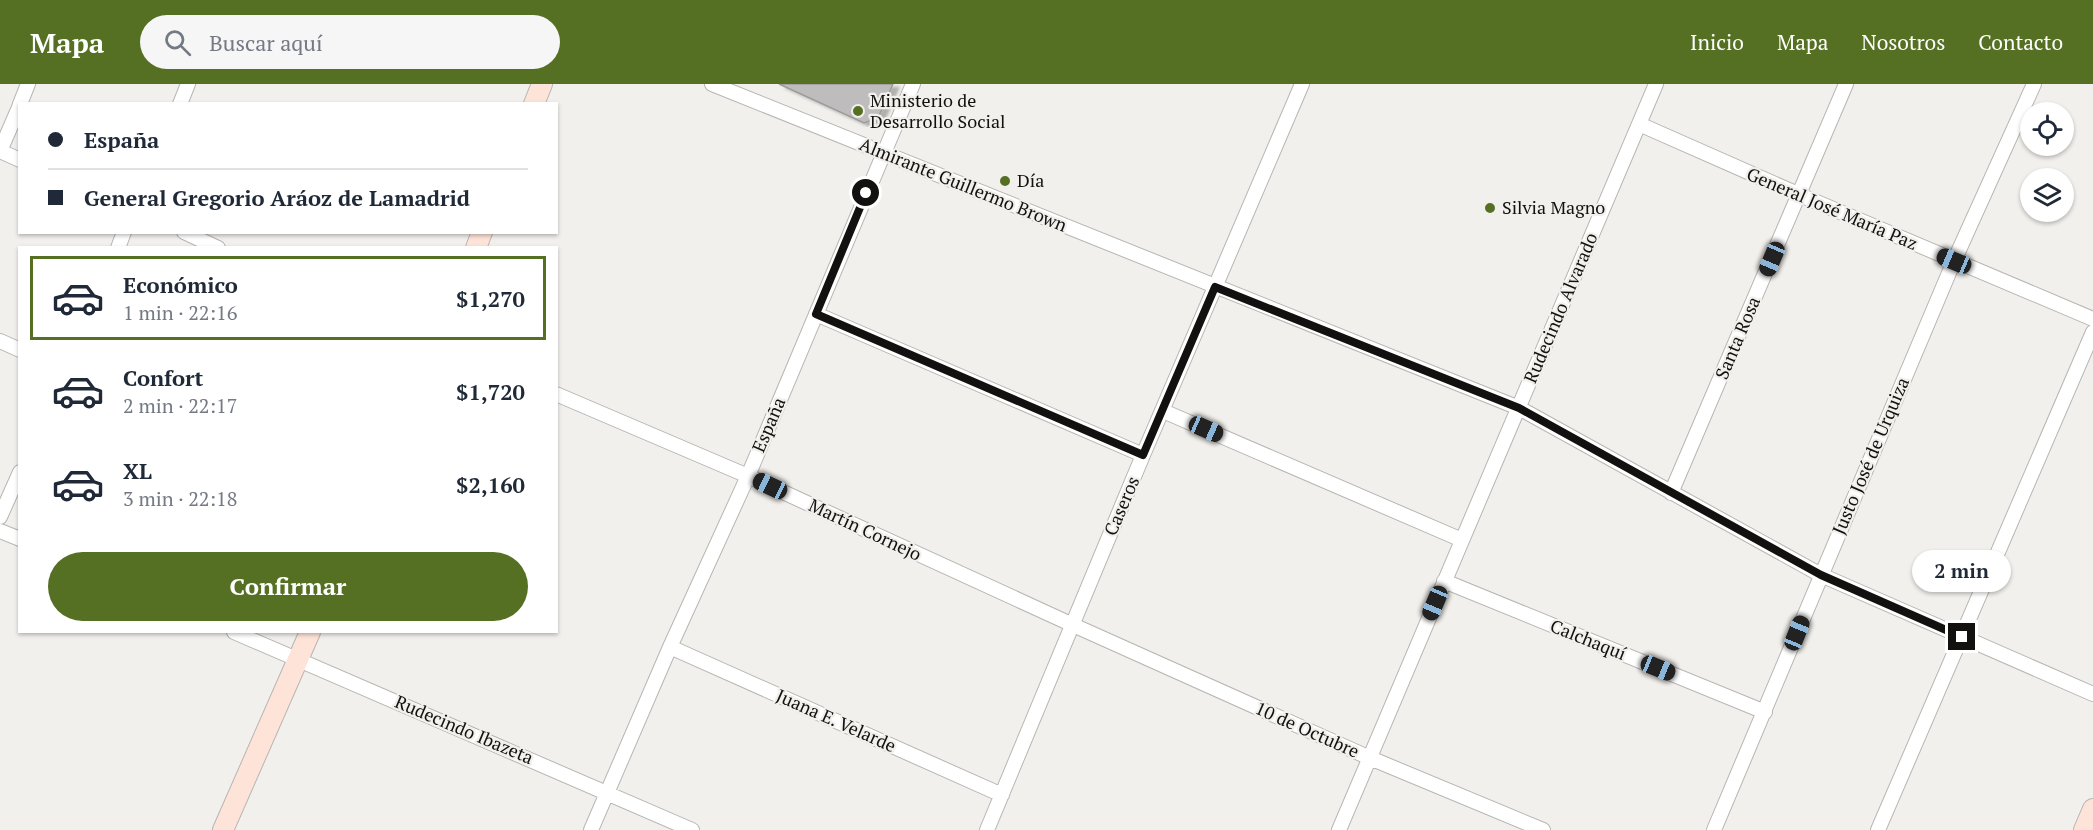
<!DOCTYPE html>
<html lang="es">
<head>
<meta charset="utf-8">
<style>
	body { margin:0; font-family:"PT Serif",serif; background:#f6f6f7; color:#1f2937; height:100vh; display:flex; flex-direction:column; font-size:22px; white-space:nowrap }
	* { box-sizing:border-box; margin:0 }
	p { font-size:20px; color:#747a83 }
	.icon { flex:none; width:33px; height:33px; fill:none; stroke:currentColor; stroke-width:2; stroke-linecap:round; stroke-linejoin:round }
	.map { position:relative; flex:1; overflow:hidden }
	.panel { position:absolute; left:18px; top:162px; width:540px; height:387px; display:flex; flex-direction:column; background:#fff; border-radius:0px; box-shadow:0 2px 4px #0004 }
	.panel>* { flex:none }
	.guide { position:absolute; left:18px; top:18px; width:540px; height:132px; border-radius:0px; box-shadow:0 2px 4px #0004; display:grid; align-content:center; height:132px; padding:0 30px; background:#fff }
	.fabs { position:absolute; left:2020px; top:18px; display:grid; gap:12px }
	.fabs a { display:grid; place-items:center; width:54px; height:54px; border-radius:50%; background:#fff; box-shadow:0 2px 4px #0004; font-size:30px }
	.end { position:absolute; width:27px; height:27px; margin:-14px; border:8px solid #121110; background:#fff; box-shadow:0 0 0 3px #fff }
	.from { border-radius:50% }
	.bubble { position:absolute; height:42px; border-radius:21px; background:#fff; box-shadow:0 2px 4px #0004; font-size:20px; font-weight:700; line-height:42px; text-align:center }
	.car { position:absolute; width:18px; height:36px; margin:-18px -9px; border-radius:8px; box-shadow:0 0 4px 2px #0007; background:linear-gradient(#222 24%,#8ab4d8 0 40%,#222 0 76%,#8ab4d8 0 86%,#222 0) }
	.guide b { display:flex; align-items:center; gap:21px; height:57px; font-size:22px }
	.guide b+b { border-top:2px solid #e0e1e3 }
	.guide i { width:15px; height:15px; background:#1f2937 }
	ul { padding:10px 0 0; list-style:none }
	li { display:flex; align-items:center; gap:18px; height:84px; margin:0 12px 9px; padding:0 18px; border:3px solid transparent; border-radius:0px }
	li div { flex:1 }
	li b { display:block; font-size:22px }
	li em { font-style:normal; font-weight:700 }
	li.active { border-color:#557023 }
	li>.icon { width:54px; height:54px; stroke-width:1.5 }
	.cta { display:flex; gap:12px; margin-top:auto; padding:12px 30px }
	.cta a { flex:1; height:69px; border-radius:36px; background:#557023; color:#fff; font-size:24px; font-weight:700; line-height:69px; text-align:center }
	header { display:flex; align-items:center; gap:36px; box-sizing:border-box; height:84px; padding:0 30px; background:#557023; color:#fff }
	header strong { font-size:28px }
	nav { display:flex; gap:33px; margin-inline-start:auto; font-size:21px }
	.search { width:420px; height:54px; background:#f6f6f7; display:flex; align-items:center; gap:15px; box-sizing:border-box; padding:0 21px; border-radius:33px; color:#747a83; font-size:22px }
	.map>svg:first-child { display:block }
	.building { fill:#bfbcbe; stroke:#9d9a9c; stroke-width:1.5; filter:url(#shadow) }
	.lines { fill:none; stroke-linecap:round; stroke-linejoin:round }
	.minor-casing { stroke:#b8b5b2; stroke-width:16 }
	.secondary-casing { stroke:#b8b5b2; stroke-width:22 }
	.minor { stroke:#fff; stroke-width:14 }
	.secondary { stroke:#fee4d8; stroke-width:20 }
	.route { stroke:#121110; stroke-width:8 }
	.poi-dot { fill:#557023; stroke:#f2f0ec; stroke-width:2 }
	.labels { text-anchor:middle; stroke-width:4.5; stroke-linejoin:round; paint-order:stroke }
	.poi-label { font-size:18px; fill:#121110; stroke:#f2f0ec; text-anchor:start }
	.street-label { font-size:18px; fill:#121110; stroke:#f2f0ec }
</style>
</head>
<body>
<header>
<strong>Mapa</strong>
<div class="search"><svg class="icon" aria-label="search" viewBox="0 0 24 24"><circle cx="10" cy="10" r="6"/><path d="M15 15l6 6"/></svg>Buscar aquí</div>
<nav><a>Inicio</a><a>Mapa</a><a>Nosotros</a><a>Contacto</a></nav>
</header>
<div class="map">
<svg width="2093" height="746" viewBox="0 0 2093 746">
	<defs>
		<filter id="shadow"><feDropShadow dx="6" dy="3.5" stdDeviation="1.5" flood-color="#0004"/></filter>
	</defs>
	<rect width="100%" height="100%" fill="#f2f0ec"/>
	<path class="building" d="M 779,0 L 893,0 L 878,34 L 864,39 Z"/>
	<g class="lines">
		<g class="minor-casing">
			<path id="minor" d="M 712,0 L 1519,324 L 1821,491 L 2093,610
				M 20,20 L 28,0
				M 180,20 L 188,0
				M 1639,40 L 1800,111 L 2093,235
				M 0,67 L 20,21
				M 0,67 L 20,76
				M 184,148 L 218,164
				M 118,164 L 124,148
				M 816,230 L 1143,371
				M 0,257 L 20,266
				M 556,310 L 748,392 L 1073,541 L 1370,674 L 1543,746
				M 1163,327 L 1462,456
				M 1671,409 L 1846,0
				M 0,433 L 20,388
				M 0,447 L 20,455
				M 1444,497 L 1765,628
				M 234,548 L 692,746
				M 670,563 L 1002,711
				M 591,746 L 670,563 L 748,392 L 913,0
				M 987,746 L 1143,371 L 1302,0
				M 1339,746 L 1656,0
				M 1714,746 L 1954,177 L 2034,0
				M 1878,746 L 2093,248"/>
		</g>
		<g class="secondary-casing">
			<path id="secondary" d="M 534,20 L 542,0
				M 476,164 L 482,148
				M 223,746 L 310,548
				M 2084,746 L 2093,725"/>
		</g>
		<use href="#minor" class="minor"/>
		<use href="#secondary" class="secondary"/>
	</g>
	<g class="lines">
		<path class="route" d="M 866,109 L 816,230 L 1143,371 L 1215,203 L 1519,324 L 1821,491 L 1962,553"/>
	</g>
	<g class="poi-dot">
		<circle cx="858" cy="27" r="6"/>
		<circle cx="1005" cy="97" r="6"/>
		<circle cx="1490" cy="124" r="6"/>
	</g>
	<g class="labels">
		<g class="poi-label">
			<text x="870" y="23">Ministerio de<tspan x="870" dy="21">Desarrollo Social</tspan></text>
			<text x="1017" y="103">Día</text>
			<text x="1502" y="130">Silvia Magno</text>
		</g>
		<g class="street-label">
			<text transform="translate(963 101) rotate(22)" y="6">Almirante Guillermo Brown</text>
			<text transform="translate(1832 125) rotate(23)" y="6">General José María Paz</text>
			<text transform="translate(1561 224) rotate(-67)" y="6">Rudecindo Alvarado</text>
			<text transform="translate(1738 254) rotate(-67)" y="6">Santa Rosa</text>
			<text transform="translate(769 341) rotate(-67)" y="6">España</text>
			<text transform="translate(1871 372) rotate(-67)" y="6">Justo José de Urquiza</text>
			<text transform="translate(1122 422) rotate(-67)" y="6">Caseros</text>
			<text transform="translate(865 446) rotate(25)" y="6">Martín Cornejo</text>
			<text transform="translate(1588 556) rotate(22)" y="6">Calchaquí</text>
			<text transform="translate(836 637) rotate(24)" y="6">Juana E. Velarde</text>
			<text transform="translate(464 646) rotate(23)" y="6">Rudecindo Ibazeta</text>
			<text transform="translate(1307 646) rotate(24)" y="6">10 de Octubre</text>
		</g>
	</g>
</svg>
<div class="fabs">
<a><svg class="icon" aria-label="locate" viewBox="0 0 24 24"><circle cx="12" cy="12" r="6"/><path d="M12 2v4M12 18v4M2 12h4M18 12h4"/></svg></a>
<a><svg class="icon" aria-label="layers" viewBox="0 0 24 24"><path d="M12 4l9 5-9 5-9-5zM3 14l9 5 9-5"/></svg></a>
</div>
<i class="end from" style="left:866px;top:109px"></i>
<i class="end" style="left:1962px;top:553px"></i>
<div class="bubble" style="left:1912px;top:466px;width:99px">2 min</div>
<i class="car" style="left:1772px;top:175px;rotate:203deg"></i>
<i class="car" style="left:1954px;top:177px;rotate:293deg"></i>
<i class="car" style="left:1206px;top:345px;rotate:114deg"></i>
<i class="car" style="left:770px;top:402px;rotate:295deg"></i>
<i class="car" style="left:1435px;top:519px;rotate:203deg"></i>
<i class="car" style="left:1797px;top:549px;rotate:22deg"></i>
<i class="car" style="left:1658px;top:584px;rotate:112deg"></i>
<div class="guide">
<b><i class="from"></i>España</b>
<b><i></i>General Gregorio Aráoz de Lamadrid</b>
</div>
<section class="panel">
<ul>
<li class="active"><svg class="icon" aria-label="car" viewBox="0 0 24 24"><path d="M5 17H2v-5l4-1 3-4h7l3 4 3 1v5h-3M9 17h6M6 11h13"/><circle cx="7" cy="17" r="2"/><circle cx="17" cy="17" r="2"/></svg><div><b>Económico</b><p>1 min · 22:16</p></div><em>$1,270</em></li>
<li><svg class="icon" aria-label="car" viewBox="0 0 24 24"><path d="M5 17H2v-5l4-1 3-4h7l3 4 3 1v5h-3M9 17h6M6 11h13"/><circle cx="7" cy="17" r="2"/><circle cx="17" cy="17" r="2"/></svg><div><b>Confort</b><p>2 min · 22:17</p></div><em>$1,720</em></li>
<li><svg class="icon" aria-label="car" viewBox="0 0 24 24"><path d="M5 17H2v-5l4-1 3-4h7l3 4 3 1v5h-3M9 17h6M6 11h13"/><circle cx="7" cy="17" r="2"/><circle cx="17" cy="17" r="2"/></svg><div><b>XL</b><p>3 min · 22:18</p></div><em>$2,160</em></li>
</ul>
<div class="cta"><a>Confirmar</a></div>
</section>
</div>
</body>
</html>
